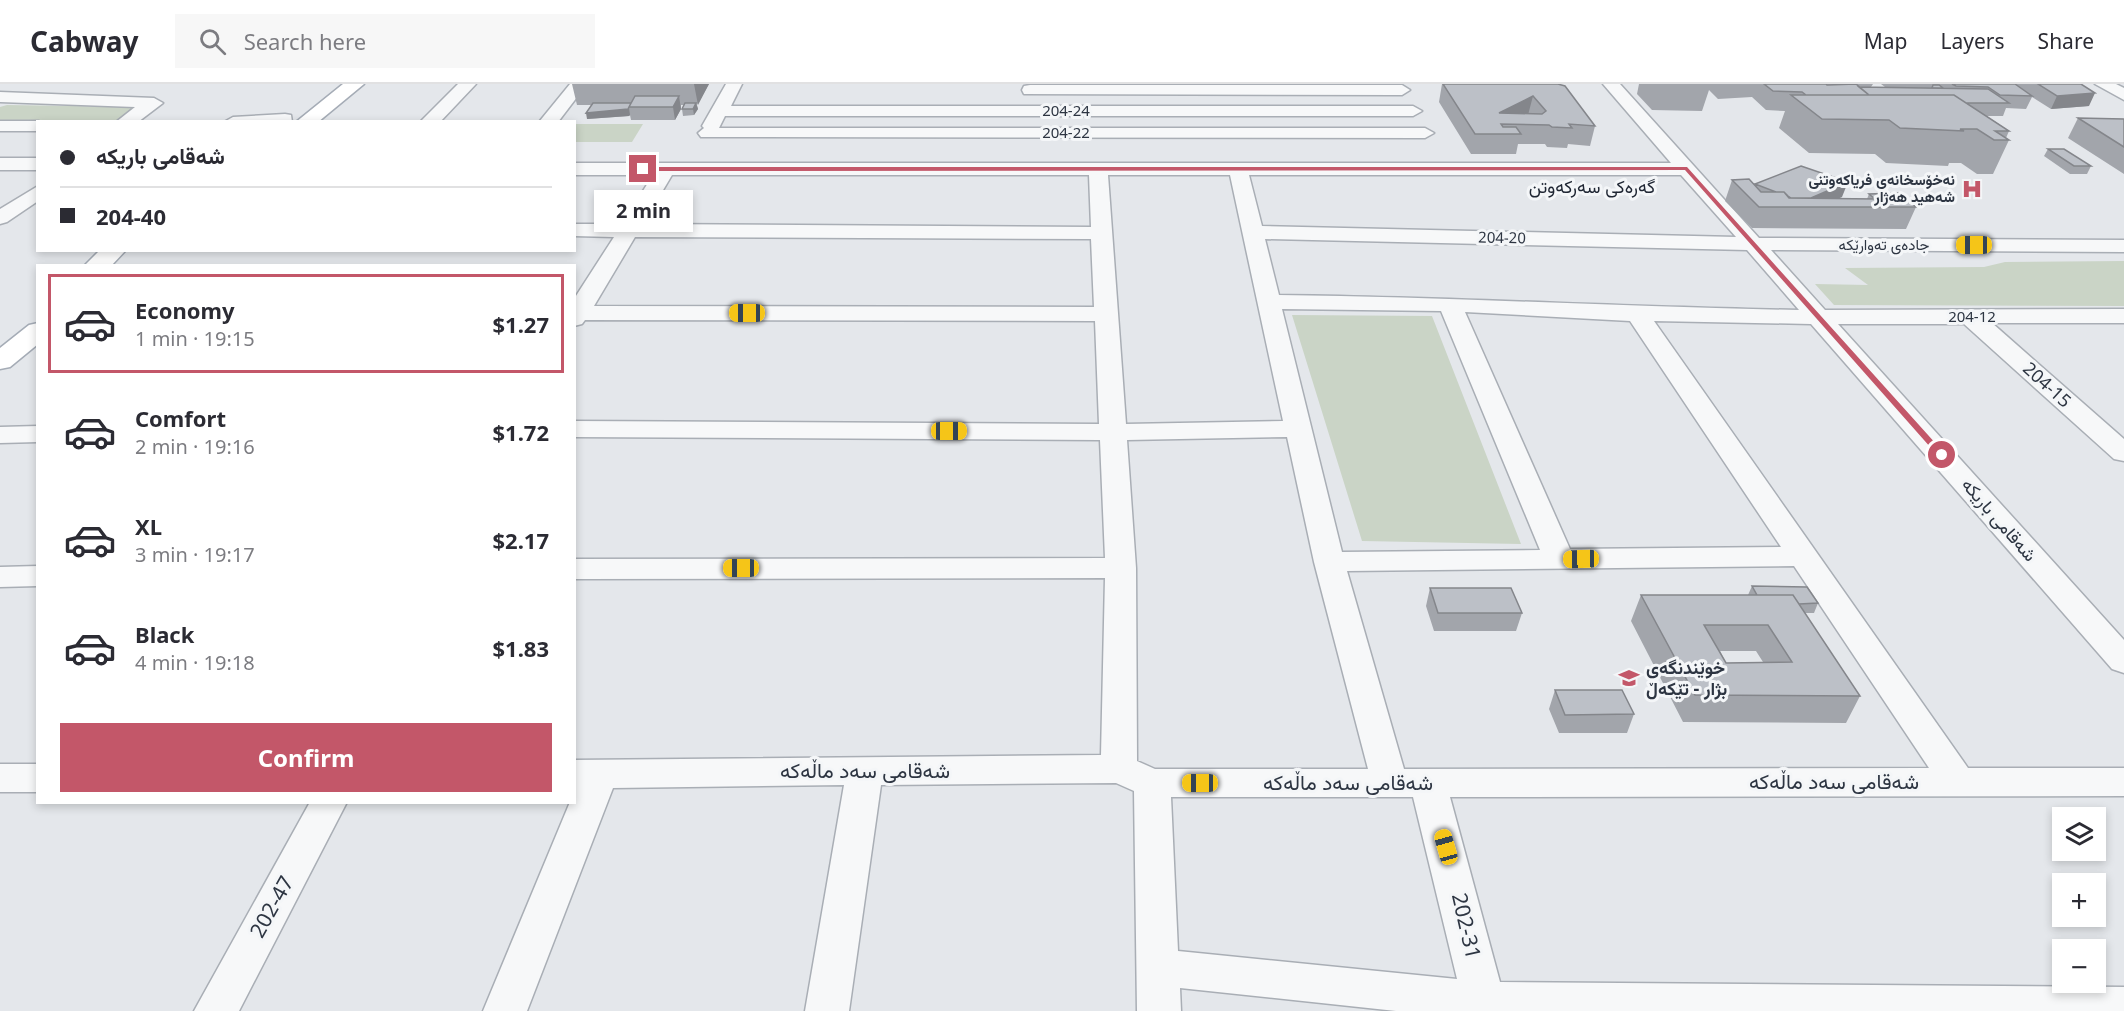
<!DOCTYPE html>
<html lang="en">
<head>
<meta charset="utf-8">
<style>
	body { margin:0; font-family:"Noto Sans",Vazirmatn,sans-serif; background:#f7f7f7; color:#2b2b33; height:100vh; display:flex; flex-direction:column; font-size:22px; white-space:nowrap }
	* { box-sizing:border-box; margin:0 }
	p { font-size:20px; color:#7c7c81 }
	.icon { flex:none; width:33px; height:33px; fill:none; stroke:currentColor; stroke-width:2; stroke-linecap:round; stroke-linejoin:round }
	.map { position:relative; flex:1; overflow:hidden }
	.panel { position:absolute; left:36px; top:180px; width:540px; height:540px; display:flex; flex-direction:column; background:#fff; border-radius:0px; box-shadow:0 3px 9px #0003 }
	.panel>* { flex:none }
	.guide { position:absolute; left:36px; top:36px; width:540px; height:132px; border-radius:0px; box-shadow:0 3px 9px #0003; display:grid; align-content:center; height:132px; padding:0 24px; background:#fff }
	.fabs { position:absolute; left:2052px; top:723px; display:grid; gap:12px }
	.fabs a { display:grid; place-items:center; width:54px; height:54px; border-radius:0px; background:#fff; box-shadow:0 3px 9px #0003; font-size:30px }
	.end { position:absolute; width:27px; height:27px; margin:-14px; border:8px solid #c35769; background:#fff; box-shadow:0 0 0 3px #fff }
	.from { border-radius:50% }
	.bubble { position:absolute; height:42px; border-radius:0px; background:#fff; box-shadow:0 3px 9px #0003; font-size:20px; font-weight:700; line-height:42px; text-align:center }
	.car { position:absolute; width:18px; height:36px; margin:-18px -9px; border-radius:8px; box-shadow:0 0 4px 2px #0007; background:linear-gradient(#f5c518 24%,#345 0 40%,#f5c518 0 76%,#345 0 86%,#f5c518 0) }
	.guide b { display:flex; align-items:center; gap:21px; height:57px; font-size:22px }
	.guide b+b { border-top:2px solid #e1e1e2 }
	.guide i { width:15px; height:15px; background:#2b2b33 }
	ul { padding:10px 0 0; list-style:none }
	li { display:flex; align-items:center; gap:18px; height:99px; margin:0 12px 9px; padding:0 12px; border:3px solid transparent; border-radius:0px }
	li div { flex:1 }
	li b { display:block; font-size:22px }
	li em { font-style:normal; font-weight:700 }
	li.current { border-color:#c35769 }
	li>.icon { width:54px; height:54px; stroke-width:1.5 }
	.action { display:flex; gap:12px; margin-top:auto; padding:12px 24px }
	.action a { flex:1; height:69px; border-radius:0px; background:#c35769; color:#fff; font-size:24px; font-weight:700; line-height:69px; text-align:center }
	header { display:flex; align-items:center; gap:36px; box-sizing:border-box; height:84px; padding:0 30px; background:#fff; border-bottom:2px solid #e1e1e2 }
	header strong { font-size:28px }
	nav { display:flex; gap:33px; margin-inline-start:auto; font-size:21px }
	.search { width:420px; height:54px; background:#f7f7f7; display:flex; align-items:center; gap:15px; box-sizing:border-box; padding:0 21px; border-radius:0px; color:#7c7c81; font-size:22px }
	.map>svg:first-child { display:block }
	.green { fill:#cad4c6 }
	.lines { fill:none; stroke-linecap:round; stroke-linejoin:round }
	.minor-casing { stroke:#a9aeb5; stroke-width:3 }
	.major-casing { stroke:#a5acb6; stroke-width:3 }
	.minor { fill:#f7f8f9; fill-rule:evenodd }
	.major { fill:#fff; fill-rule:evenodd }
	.wall { fill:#a2a5ab; fill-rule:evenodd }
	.shaded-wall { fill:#84868b }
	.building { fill:#bcc0c7; stroke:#84868b; stroke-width:1.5; fill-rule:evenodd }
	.route { fill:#c35769 }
	.labels { text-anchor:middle; stroke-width:6; stroke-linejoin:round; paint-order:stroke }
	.far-street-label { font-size:15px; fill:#2d3542; stroke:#f4f6f8 }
	.far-poi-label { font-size:15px; font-weight:bold; fill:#2d3542; stroke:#f4f6f8; text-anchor:end }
	.far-quarter-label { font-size:18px; fill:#1f2633; stroke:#f4f6f8 }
	.street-label { font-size:18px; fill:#2d3542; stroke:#f4f6f8 }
	.poi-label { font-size:18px; font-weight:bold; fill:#2d3542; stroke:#f4f6f8; text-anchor:start }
	.near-street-label { font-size:21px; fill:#2d3542; stroke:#f4f6f8 }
</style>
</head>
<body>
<header>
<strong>Cabway</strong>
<div class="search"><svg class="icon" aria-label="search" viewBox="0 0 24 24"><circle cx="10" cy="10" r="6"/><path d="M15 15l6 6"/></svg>Search here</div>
<nav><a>Map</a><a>Layers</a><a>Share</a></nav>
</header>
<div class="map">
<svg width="2124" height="927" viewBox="0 0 2124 927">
	<rect width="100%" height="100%" fill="#e4e7eb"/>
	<path class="green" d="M 7,21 L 136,23 L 116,38 L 0,36 L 0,23 Z
		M 574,40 L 643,40 L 632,58 L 575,58 Z
		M 2124,177 L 2124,222 L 1834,221 L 1815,200 L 1868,201 L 1845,184 L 1984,183 L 2005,178 Z
		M 1292,231 L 1432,232 L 1521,460 L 1362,457 Z"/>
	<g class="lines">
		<g class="minor-casing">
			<path id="minor" d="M 458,0 L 476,0 L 440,38 L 420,38 Z
				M 570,0 L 587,0 L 558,38 L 539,38 Z
				M 726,0 L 742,0 L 731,22 L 1413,22 L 1422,27 L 1413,32 L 725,32 L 719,44 L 1425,44 L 1434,49 L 1425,54 L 701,53 L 698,49 L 704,44 L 702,42 Z
				M 1603,0 L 1620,0 L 1759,154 L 2124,156 L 2124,168 L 1771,166 L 1825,226 L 2124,225 L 2124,239 L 1992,239 L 2124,355 L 2124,377 L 2114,375 L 1964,240 L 1838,240 L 2124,556 L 2124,589 L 2112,585 L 1811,240 L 1654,237 L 1968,684 L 2124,684 L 2124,712 L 1450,713 L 1500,898 L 2124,903 L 2124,927 L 1396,927 L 1180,904 L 1181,927 L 1137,927 L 1134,707 L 1116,699 L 881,701 L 849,927 L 805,927 L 844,701 L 613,704 L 527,927 L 483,927 L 570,718 L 574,718 L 574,676 L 1101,671 L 1105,494 L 574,495 L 574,475 L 1105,474 L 1100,356 L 574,353 L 574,337 L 1099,340 L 1095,237 L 585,236 L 582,240 L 574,242 L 574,215 L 614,153 L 574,152 L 574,140 L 622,140 L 653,91 L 574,91 L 574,79 L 1671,79 ZM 672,91 L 1089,91 L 1091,143 L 643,140 ZM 1108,91 L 1230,91 L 1283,337 L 1126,340 ZM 1249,91 L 1681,91 L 1736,153 L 1262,142 ZM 635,153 L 1091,155 L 1094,223 L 594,222 ZM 1265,155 L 1747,166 L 1799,226 C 1625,223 1452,213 1279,211 ZM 1282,225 L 1441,227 L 1540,466 L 1342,468 ZM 1465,228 L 1630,237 L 1781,463 L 1570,465 ZM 1287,353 L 1314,478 L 1368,685 L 1155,685 L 1137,677 L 1136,484 L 1127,356 ZM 1794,482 L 1929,684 L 1404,685 L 1347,487 ZM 1171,713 L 1413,713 L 1457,895 L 1178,867 Z
				M 2095,0 L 2116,0 L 2124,4 L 2124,16 Z
				M 1030,1 L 1402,1 L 1410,6 L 1402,11 L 1024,10 L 1022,6 L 1024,2 Z
				M 0,8 L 154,14 L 163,19 L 138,38 L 116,38 L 135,23 L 0,18 Z
				M 285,30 L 291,31 L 292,38 L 224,38 L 233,33 Z
				M 0,37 L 38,37 L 42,38 L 38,38 L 38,47 L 0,47 Z
				M 0,74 L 38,74 L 38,86 L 0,86 Z
				M 38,102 L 38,117 L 7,138 L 0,140 L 0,125 Z
				M 38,342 L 38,358 L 0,359 L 0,343 Z
				M 38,482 L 38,502 L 0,503 L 0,483 Z
				M 0,680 L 38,680 L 38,708 L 0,708 Z
				M 310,718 L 347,718 L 239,927 L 194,927 Z"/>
		</g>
		<g class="major-casing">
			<path id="major" d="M 343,0 L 364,0 L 318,38 L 296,38 Z
				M 100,166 L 126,166 L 111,182 L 84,182 Z
				M 38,239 L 38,260 L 10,283 L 0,285 L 0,264 L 29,241 Z"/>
		</g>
		<use href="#minor" class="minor"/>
		<use href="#major" class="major"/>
	</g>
	<path class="wall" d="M 572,0 L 709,0 L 697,21 L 698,25 L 694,31 L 683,32 L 682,25 L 684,21 L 681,21 L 681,25 L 675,36 L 631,36 L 630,31 L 629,32 L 587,35 L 591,21 L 577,21 Z
		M 1442,0 L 1558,0 L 1595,42 L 1590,62 L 1568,60 L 1567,64 L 1547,63 L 1545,60 L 1518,60 L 1516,70 L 1471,70 L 1439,18 Z
		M 1639,0 L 1873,0 L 1871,3 L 1885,3 L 1881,0 L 2081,0 L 2089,22 L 2051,25 L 2032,13 L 2026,25 L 2006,24 L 2003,32 L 1987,32 L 2009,47 L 2006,54 L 2009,56 L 1993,90 L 1977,90 L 1961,79 L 1949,79 L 1948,82 L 1886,79 L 1875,70 L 1809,69 L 1779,44 L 1785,27 L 1766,26 L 1752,13 L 1718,15 L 1709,6 L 1702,27 L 1652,26 L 1637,10 Z
		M 2078,34 L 2124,35 L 2124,90 L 2068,54 Z
		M 2048,65 L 2091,82 L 2087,90 L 2070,90 L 2044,72 Z
		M 1732,96 L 1755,100 L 1842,113 L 1838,114 L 1867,115 L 1869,110 L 1916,123 L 1906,145 L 1752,144 L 1725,117 Z
		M 1752,502 L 1818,519 L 1814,529 L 1805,529 L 1860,612 L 1846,639 L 1683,638 L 1631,537 L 1641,511 L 1748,511 ZM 1720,567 L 1756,567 L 1763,578 L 1726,579 Z
		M 1430,504 L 1522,529 L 1516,547 L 1434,547 L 1426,522 Z
		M 1555,606 L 1634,630 L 1627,649 L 1559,649 L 1549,625 Z"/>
	<path class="shaded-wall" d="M 694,0 L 709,0 L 698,21 Z
		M 2095,9 L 2089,22 L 2051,25 L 2057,12 Z
		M 679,12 L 681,25 L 675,36 L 673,23 Z
		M 1533,12 L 1528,31 L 1499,29 Z
		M 696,19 L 698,25 L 694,31 L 693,25 Z
		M 629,24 L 630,31 L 629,32 L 587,35 L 586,29 Z
		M 1848,98 L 1842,113 L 1818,123 L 1802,118 Z"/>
	<path class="building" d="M 1443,0 L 1558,0 L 1565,2 L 1595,42 L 1569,40 L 1572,44 L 1552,43 L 1549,41 L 1501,40 L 1503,43 L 1516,43 L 1521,50 L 1475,50 ZM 1533,12 L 1546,27 L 1542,30 L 1499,29 Z
		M 1764,0 L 1826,0 L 1827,1 L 1856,0 L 1869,11 L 1806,11 L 1802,8 L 1773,7 Z
		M 1952,0 L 2015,0 L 2032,12 L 2000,11 L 1988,3 L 1956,2 Z
		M 2038,0 L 2081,0 L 2095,9 L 2057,12 Z
		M 1933,1 L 1939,1 L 1943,4 L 1932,4 Z
		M 1859,3 L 1988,5 L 2009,19 L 1966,19 L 1954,11 L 1869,11 Z
		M 1791,11 L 1954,11 L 2009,47 L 1995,47 L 2009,56 L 1994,56 L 1977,45 L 1960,45 L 1964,47 L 1900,44 L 1889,36 L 1822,35 Z
		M 635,12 L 679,12 L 673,23 L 629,23 Z
		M 593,19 L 631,19 L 628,25 L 586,29 Z
		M 685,19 L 696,19 L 693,25 L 682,25 Z
		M 2078,34 L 2124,35 L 2124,63 Z
		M 2048,65 L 2064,65 L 2091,82 L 2074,82 Z
		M 1801,82 L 1848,98 L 1811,114 L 1791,114 L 1788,112 L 1784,108 L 1776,108 L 1755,100 Z
		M 1749,95 L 1761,108 L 1784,108 L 1789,114 L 1875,115 L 1869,110 L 1900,109 L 1916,123 L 1759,123 L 1732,96 Z
		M 1752,502 L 1807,503 L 1818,519 L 1799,520 L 1793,511 L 1757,511 Z
		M 1430,504 L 1511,504 L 1522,529 L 1438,529 Z
		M 1641,511 L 1793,511 L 1860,612 L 1695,611 ZM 1704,541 L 1768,541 L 1792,578 L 1726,579 Z
		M 1555,606 L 1622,606 L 1634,630 L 1565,631 Z"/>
	<path class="route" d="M 643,83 L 1687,83 L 1946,371 L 1939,373 L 1685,86 L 641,87 Z"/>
	<defs>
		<g id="hospital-bare" transform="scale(1.62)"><path d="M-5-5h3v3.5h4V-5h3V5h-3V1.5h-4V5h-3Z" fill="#c35769" stroke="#f4f6f8" stroke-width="2.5" paint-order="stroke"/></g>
		<g id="school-bare" transform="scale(1.62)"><path d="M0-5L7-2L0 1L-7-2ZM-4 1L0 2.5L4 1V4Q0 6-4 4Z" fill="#c35769" stroke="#f4f6f8" stroke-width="2.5" paint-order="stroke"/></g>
	</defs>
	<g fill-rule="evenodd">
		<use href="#hospital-bare" x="1972" y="105"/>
		<use href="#school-bare" x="1629" y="594"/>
	</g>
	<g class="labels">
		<g class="far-street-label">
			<text x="1066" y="32">204-24</text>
			<text x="1066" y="54">204-22</text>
			<text transform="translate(1502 154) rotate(1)" y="5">204-20</text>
			<text x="1884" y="166">جادەی تەوارێکە</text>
			<text x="1972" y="238">204-12</text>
		</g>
		<g class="far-poi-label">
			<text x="1955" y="101">نەخۆسخانەی فریاکەوتنی<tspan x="1955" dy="17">شەهید هەژار</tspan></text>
		</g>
		<g class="far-quarter-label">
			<text x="1592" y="109">گەرەکی سەرکەوتن</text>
		</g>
		<g class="street-label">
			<text transform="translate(2047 301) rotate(42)" y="6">204-15</text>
			<text transform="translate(1999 436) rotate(49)" y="6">شەقامی باریکە</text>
		</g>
		<g class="poi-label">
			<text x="1646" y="590">خوێندنگەی<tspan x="1646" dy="21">بژار - تێکەڵ</tspan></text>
		</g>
		<g class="near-street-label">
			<text x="865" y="694">شەقامی سەد ماڵەکە</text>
			<text x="1834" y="705">شەقامی سەد ماڵەکە</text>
			<text x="1348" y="706">شەقامی سەد ماڵەکە</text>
			<text transform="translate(272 823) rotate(-61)" y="7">202-47</text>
			<text transform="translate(1466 842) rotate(77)" y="7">202-31</text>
		</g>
	</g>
</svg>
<div class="fabs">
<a><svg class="icon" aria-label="layers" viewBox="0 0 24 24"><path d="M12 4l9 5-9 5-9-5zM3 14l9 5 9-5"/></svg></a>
<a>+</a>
<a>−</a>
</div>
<i class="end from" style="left:1942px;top:371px"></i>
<i class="end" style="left:643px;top:85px"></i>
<div class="bubble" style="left:594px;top:106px;width:99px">2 min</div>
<i class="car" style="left:1974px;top:161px;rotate:270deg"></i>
<i class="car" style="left:747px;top:229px;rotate:270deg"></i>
<i class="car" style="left:949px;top:347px;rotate:90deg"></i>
<i class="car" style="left:1581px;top:475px;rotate:269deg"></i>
<i class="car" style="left:741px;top:484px;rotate:270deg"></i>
<i class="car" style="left:1200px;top:699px;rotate:270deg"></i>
<i class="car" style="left:1446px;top:763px;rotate:344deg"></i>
<div class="guide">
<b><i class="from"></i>شەقامی باریکە</b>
<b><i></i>204-40</b>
</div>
<section class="panel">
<ul>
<li class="current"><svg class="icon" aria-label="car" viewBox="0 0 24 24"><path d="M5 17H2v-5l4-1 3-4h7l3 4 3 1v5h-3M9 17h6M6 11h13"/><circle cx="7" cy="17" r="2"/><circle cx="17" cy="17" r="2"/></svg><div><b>Economy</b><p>1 min · 19:15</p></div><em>$1.27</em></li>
<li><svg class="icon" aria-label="car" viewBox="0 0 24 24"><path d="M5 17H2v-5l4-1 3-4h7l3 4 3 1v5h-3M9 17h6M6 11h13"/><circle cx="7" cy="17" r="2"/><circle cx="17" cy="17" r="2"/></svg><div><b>Comfort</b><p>2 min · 19:16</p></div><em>$1.72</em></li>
<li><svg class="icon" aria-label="car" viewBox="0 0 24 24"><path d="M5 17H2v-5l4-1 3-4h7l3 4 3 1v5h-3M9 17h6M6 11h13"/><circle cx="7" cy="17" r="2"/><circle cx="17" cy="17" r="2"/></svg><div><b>XL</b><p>3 min · 19:17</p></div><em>$2.17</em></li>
<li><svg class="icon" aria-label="car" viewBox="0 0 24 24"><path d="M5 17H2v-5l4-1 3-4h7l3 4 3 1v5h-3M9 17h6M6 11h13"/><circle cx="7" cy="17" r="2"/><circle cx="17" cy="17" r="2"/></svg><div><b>Black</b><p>4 min · 19:18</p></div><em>$1.83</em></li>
</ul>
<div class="action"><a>Confirm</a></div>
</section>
</div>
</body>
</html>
